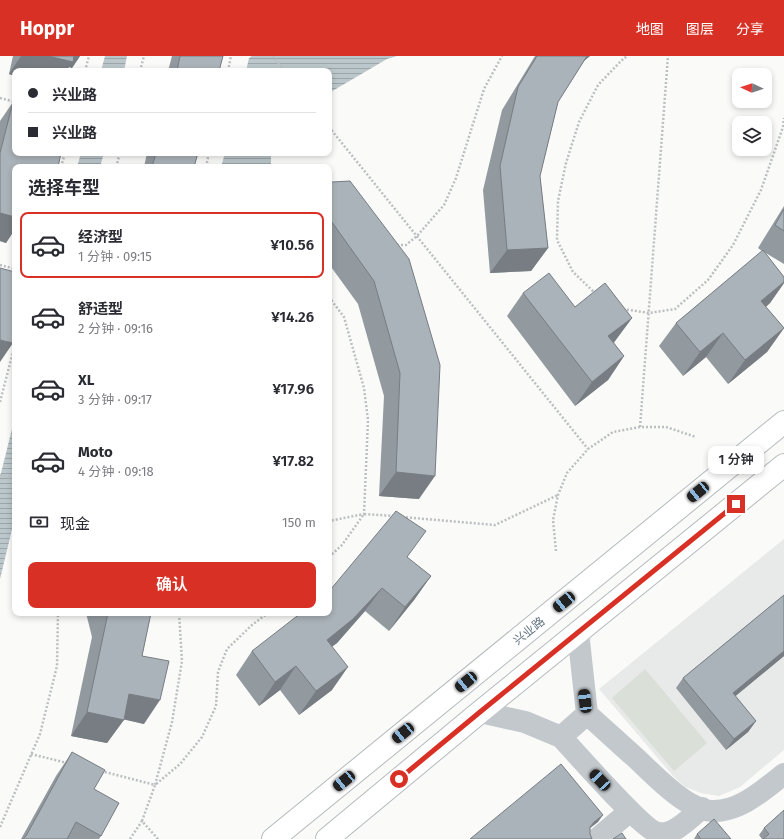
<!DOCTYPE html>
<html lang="zh">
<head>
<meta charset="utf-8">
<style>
	body { margin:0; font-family:"Fira Sans","Noto Sans SC",sans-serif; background:#f7f7f7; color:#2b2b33; height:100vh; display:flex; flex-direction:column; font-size:15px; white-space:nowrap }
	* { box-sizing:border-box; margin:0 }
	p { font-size:13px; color:#7c7c81 }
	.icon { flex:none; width:22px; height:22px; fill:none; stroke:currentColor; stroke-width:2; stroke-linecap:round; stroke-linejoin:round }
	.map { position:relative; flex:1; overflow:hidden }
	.panel { position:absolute; left:12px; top:108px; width:320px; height:452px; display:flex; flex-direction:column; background:#fff; border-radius:8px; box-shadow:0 2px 6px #0003 }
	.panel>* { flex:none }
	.guide { position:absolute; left:12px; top:12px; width:320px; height:88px; border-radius:8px; box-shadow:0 2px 6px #0003; display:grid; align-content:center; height:88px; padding:0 16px; background:#fff }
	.needle { width:26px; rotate:274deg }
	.buttons { position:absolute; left:732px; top:12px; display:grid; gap:8px }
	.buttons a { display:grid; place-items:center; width:40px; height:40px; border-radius:8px; background:#fff; box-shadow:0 2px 6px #0003; font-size:20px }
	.end { position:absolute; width:18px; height:18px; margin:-9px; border:5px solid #d93025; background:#fff; box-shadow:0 0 0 2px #fff }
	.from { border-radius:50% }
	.bubble { position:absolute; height:28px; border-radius:8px; background:#fff; box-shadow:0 2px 6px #0003; font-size:13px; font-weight:600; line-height:28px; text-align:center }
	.car { position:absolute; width:12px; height:24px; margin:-12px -6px; border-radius:5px; box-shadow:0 0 3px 1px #0007; background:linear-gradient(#222 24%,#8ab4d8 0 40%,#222 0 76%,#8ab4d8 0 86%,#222 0) }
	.guide b { display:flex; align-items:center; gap:14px; height:38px; font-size:15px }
	.guide b+b { border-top:1px solid #e1e1e2 }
	.guide i { width:10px; height:10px; background:#2b2b33 }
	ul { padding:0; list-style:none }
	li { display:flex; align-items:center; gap:12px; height:66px; margin:0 8px 6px; padding:0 8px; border:2px solid transparent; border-radius:8px }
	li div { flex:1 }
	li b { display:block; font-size:15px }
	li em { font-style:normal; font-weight:600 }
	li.on { border-color:#d93025 }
	li>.icon { width:36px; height:36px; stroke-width:1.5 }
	h2 { padding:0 16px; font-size:18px; line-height:48px }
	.pay { display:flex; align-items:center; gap:10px; height:44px; padding:0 16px; font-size:15px }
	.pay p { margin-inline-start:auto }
	.primary-button { display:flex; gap:8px; margin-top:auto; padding:8px 16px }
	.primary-button a { flex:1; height:46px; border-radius:8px; background:#d93025; color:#fff; font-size:16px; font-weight:600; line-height:46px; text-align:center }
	header { display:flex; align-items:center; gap:24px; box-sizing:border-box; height:56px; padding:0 20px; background:#d93025; color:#fff }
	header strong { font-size:19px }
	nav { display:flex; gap:22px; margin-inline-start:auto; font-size:14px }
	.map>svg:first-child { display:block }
	.built { fill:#e8e9e9 }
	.garden { fill:#dadfd7 }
	.water { fill:url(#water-rules) }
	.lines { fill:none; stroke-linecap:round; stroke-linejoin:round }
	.major-casing { stroke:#b5babe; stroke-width:24 }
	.path { stroke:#bbbfc2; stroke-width:2.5; stroke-dasharray:2 2; stroke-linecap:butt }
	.minor { stroke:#c3c8cc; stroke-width:22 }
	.major { stroke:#fff; stroke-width:22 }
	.wall { fill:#929a9f }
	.shaded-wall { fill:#777d82 }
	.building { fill:#aab3b9; stroke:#777d82 }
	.route { stroke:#d93025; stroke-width:5 }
	.labels { text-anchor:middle; stroke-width:4; stroke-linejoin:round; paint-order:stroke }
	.street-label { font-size:12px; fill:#657683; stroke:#fff }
</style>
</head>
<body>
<header>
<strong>Hoppr</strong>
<nav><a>地图</a><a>图层</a><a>分享</a></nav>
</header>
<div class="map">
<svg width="784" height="783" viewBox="0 0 784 783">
	<defs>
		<pattern id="water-rules" width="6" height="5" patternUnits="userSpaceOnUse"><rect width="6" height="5" fill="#bbc7cb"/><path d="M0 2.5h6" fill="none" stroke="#9ca6aa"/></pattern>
	</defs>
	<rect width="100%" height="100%" fill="#fafaf8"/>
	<path class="built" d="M 784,483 L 784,694 L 740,731 L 719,740 L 701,737 L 685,731 L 673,720 L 599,633 Z"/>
	<path class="garden" d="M 645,613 L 707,687 L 674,715 L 612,642 Z"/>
	<path class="water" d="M 105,0 L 127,0 L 124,15 L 101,15 Z
		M 252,0 L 397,0 L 387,3 L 329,37 L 329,15 L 246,15 L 249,2 Z
		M 81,97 L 104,97 L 100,111 L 77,111 Z
		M 225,97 L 271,97 L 271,111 L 221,111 Z
		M 15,361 L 15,461 L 0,523 L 0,421 Z"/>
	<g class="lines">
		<g class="major-casing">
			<path id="major" d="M 273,783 L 784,366
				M 327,783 L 480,656 L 784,409"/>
		</g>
		<path class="path" d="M 273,0 L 285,15
			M 85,15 L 89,0
			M 140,15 L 144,0
			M 228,15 L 231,0
			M 0,42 L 15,46
			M 329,71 L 588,393
			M 61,111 L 65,97
			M 116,111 L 120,97
			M 206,111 L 209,97
			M 397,189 L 406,189 L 417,180 L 444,149 L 456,122 L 484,33 L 502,0
			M 0,209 L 15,213
			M 596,238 L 573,216 L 557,184 L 558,145 L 566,107 L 579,66 L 598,29 L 621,5 L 627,0
			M 329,241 L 344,261 L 364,332 L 368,364 L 364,458 L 329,465
			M 623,253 L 649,257 L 675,253 L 708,224 L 733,189 L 761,134 L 783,71 L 784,62
			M 0,346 L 15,288
			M 640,371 L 668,0
			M 0,419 L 15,423
			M 402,461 L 495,469 L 558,439
			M 556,495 L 553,464 L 558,439 L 567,417 L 588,393 L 613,376 L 640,371 L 666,371 L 696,381
			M 329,501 L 342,489 L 364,458 L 395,460
			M 31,698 L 67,707
			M 101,715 L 155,729 L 172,666 L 182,605 L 179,557
			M 0,771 L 40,678 L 57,610 L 58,557
			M 130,783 L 142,765
			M 158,783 L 142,765 L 155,729 L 180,708 L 202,681 L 216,650 L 218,616 L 227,593 L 252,569 L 268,557"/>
		<path class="minor" d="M 480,656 L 525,666 L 561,681 L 587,658 L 578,576
			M 587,658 C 604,673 620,688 637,703 C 655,720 687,754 712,755 C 740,756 763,734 784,718
			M 561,681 C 576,697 643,774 658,777 C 674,780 691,761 702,752
			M 597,783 L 630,755"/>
		<use href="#major" class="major"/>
	</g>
	<path class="wall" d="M 13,0 L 80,0 L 72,12 L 69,11 L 66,15 L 15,15 L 15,20 L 9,18 Z
		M 172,0 L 223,0 L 219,15 L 168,15 Z
		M 535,0 L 590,0 L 584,5 L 558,46 L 540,120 L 548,192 L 531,215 L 490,217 L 483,134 L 502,54 Z
		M 13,46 L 15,111 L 15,173 L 6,187 L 0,185 L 0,65 Z
		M 147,97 L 198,97 L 194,111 L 144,111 Z
		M 329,128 L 409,203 L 419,443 L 379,440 L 384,340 L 358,248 L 329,208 Z
		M 784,150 L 784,208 L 764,196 L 784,221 L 784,227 L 770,247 L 766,251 L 784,272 L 767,296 L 728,328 L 706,301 L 683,320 L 659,290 L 676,267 L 762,195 L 758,192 Z
		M 523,237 L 575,251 L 632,262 L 615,285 L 614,287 L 624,300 L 608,324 L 575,350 L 507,260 Z
		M 407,502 L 431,520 L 414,544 L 389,575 L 365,555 L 337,587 L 332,590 L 332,634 L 299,659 L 280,634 L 259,650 L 236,619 L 252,595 Z
		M 784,539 L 784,600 L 735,640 L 756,665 L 748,676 L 726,694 L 676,632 L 683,622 Z
		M 86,557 L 151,557 L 142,600 L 144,668 L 124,663 L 107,687 L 71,680 L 92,581 Z
		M 72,696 L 94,733 L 101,780 L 99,783 L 21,783 L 56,720 Z
		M 764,772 L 784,783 L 762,783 L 759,779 Z
		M 697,778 L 731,783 L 694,783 Z"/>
	<path class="shaded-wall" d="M 21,0 L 80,0 L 72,12 L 69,11 L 66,15 L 15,15 L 15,20 L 9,18 Z
		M 586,0 L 590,0 L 581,7 Z
		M 0,157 L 15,161 L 15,173 L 6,187 L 0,185 Z
		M 548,192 L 531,215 L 490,217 L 507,194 Z
		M 784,226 L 784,227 L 770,247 L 745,268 L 761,245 Z
		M 632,262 L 615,285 L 592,303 L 608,280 Z
		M 784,272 L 767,296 L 728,328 L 745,304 Z
		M 723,277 L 706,301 L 683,320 L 700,296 Z
		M 0,284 L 13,287 L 0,306 Z
		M 624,300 L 608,324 L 575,350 L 592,326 Z
		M 396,416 L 435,420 L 419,443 L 379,440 Z
		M 431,520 L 414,544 L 389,575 L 405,551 Z
		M 382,532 L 365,555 L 337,587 L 311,607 L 327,584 Z
		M 784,595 L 784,600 L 726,648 L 733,637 Z
		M 296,610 L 280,634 L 259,650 L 275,626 Z
		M 348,611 L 332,634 L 299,659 L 316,635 Z
		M 129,638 L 160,644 L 144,668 L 113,661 Z
		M 87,656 L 124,664 L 107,687 L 71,680 Z
		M 756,665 L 748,676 L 726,694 L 734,683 Z
		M 603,759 L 598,766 L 589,773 L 594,766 Z"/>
	<path class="building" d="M 48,0 L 74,0 L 73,6 Z
		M 180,0 L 223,0 L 219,15 L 177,15 Z
		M 537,0 L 587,0 L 558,46 L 540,120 L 548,192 L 507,194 L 500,110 L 518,31 Z
		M 13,46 L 15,47 L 15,97 L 61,97 L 58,111 L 15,111 L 15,161 L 0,157 L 0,97 Z
		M 156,97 L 198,97 L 194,111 L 152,111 Z
		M 350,125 L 409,203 L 440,309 L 435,420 L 396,416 L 400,317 L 374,225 L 329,162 L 329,128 L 332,126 Z
		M 784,153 L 784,175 L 775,169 Z
		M 763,194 L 784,221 L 784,226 L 761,245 L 784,272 L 745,304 L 723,277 L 700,296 L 676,267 Z
		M 0,212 L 15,216 L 15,280 L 13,287 L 0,284 Z
		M 549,217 L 575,251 L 605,227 L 632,262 L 608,280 L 624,300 L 592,326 L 523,237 Z
		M 396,455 L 426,475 L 407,501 L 431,520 L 405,551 L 382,532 L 353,563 L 327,584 L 348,611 L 316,635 L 296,610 L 275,626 L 252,595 L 301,557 L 329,557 L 329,535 L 331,533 Z
		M 784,539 L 784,595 L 733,637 L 756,665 L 734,683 L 683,622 Z
		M 108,557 L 151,557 L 142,600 L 169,605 L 160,644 L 129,638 L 124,664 L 87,656 Z
		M 72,696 L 105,714 L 94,733 L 119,747 L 101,780 L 76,766 L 67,783 L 23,783 L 26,780 Z
		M 561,708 L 603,759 L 594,766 L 590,771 L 590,778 L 592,783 L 470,783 Z
		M 784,754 L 784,783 L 763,783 L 769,778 L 764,772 Z
		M 714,763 L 731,783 L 701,783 L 697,778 Z
		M 622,777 L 626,783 L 613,783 Z"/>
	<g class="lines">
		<path class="route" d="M 399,723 L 480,656 L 736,448"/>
	</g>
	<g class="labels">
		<g class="street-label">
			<text transform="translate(529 575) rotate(-39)" y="4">兴业路</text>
		</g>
	</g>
</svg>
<div class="buttons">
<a><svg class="needle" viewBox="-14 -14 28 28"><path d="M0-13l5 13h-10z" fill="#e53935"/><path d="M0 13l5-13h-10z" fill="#7c7c81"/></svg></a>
<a><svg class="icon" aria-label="layers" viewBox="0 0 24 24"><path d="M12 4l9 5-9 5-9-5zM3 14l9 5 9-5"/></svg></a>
</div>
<i class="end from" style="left:399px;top:723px"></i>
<i class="end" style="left:736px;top:448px"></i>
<div class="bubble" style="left:708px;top:390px;width:56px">1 分钟</div>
<i class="car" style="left:698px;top:436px;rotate:231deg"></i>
<i class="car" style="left:564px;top:546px;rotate:231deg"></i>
<i class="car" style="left:466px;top:626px;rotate:231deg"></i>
<i class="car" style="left:585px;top:645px;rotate:353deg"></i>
<i class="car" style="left:403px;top:677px;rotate:231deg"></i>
<i class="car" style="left:600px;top:724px;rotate:317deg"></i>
<i class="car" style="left:344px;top:725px;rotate:231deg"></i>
<div class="guide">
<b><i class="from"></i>兴业路</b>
<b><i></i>兴业路</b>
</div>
<section class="panel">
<h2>选择车型</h2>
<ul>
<li class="on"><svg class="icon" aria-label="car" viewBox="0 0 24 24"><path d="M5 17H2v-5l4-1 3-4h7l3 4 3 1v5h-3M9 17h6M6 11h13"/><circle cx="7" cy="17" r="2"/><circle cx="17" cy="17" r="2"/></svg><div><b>经济型</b><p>1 分钟 · 09:15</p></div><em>¥10.56</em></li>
<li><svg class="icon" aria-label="car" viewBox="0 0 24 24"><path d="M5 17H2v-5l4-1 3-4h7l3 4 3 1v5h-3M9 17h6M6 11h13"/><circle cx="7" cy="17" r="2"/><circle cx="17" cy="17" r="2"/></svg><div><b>舒适型</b><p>2 分钟 · 09:16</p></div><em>¥14.26</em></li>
<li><svg class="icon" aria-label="car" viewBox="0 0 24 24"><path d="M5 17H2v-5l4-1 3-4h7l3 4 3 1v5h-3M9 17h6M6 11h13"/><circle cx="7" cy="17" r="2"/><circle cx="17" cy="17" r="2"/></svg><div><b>XL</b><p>3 分钟 · 09:17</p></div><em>¥17.96</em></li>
<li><svg class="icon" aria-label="car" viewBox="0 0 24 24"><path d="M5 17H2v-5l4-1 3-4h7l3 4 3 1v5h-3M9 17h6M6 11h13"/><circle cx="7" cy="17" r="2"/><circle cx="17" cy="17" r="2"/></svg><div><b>Moto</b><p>4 分钟 · 09:18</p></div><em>¥17.82</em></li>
</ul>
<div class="pay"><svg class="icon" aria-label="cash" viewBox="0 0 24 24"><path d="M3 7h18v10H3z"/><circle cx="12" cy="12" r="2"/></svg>现金<p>150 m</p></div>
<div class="primary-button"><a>确认</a></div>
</section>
</div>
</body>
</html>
